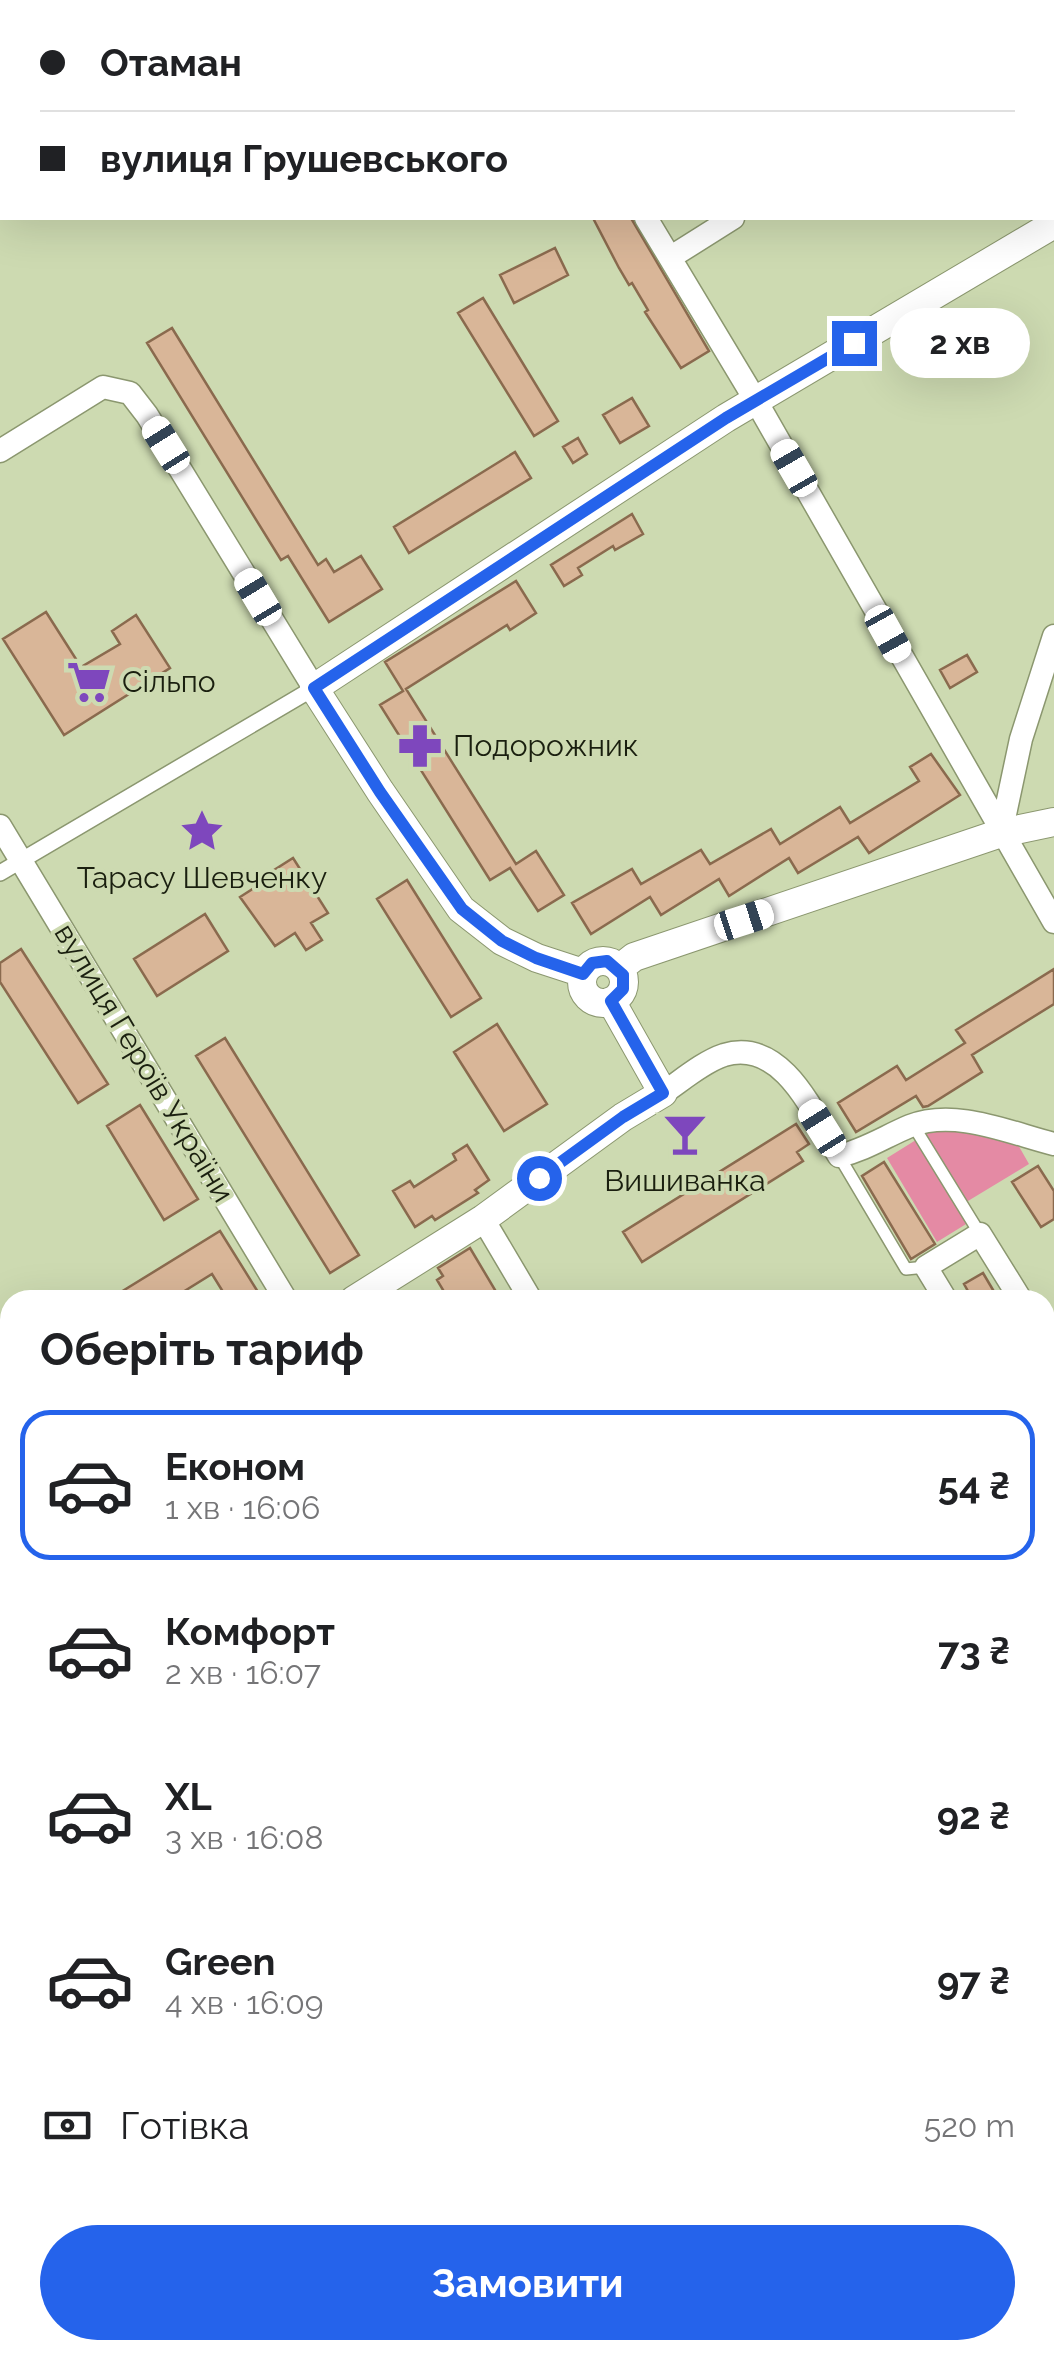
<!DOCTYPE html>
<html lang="uk">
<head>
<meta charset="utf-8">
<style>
	body { margin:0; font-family:Raleway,sans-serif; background:#f6f6f6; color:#202124; height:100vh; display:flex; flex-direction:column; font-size:38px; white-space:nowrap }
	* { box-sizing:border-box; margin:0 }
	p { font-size:32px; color:#757577 }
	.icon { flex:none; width:55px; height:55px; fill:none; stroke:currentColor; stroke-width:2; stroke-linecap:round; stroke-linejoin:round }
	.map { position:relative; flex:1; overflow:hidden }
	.details { position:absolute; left:0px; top:1290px; width:1055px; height:1070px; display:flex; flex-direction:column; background:#fff; border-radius:30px 30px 0 0; box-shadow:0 10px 40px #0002 }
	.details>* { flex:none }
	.banner { position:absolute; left:0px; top:0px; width:1055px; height:220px; box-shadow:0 10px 40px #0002; display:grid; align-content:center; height:220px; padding:0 40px; background:#fff }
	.end { position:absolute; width:45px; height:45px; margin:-22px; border:12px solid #2563eb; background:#fff; box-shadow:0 0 0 5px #fff }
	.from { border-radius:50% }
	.bubble { position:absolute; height:70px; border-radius:35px; background:#fff; box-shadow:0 10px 40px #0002; font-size:32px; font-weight:700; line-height:70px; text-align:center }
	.car { position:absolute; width:30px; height:60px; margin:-30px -15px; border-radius:12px; box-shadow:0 0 8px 2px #0007; background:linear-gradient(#fff 24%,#345 0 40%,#fff 0 76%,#345 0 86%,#fff 0) }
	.banner b { display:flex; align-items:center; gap:35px; height:95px; font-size:38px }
	.banner b+b { border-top:2px solid #e0e0e0 }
	.banner i { width:25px; height:25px; background:#202124 }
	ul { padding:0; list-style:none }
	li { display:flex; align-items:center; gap:30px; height:150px; margin:0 20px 15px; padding:0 20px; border:5px solid transparent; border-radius:30px }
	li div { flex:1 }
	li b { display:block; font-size:38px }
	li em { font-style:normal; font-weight:700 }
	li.on { border-color:#2563eb }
	li>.icon { width:90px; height:90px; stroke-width:1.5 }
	h2 { padding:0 40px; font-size:45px; line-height:120px }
	.pay { display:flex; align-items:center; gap:25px; height:110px; padding:0 40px; font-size:38px }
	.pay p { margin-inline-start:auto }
	.button { display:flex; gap:20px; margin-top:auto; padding:20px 40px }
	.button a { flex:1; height:115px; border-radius:60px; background:#2563eb; color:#fff; font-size:40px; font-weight:700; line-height:115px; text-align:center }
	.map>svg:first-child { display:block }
	.built { fill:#c2d1a0 }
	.green { fill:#e48aa4 }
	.water { fill:#a9ca3f; stroke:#7e9731; stroke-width:2.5 }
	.building { fill:#d9b698; stroke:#8a6a4e; stroke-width:2.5 }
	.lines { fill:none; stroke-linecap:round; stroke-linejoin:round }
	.service-casing { stroke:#8b976f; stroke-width:14 }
	.pedestrian-casing { stroke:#8b976f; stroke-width:18 }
	.minor-casing { stroke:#8b976f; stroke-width:25 }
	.tertiary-casing { stroke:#8b976f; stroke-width:30 }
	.secondary-casing { stroke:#8b976f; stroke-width:32 }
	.path { stroke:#767f62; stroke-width:4; stroke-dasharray:2.5 8; stroke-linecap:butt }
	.service { stroke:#fff; stroke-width:11 }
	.pedestrian { stroke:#fff; stroke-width:15 }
	.minor { stroke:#fff; stroke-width:22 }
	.tertiary { stroke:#fff; stroke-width:28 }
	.secondary { stroke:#fff; stroke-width:30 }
	.rail-casing { stroke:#70795d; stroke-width:9 }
	.rail { stroke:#cddab1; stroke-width:5; stroke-dasharray:15; stroke-linecap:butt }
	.route { stroke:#2563eb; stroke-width:12 }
	.labels { text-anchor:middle; stroke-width:8; stroke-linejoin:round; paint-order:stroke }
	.poi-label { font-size:30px; fill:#1a1f0f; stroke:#cddab1; text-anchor:start }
	.street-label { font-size:30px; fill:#1a1f0f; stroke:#cddab1 }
</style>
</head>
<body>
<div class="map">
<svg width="1054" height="2360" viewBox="0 0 1054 2360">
	<rect width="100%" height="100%" fill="#cddab1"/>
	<path class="built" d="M 1045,2336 L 1054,2352 L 1054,2360 L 552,2360 L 569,2350 L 1045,2350 Z"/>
	<path class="green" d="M 958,1128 L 1017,1143 L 1029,1164 L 963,1204 L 971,1221 L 937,1242 L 887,1158 L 932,1130 Z"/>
	<path class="water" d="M 0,0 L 299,0 L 2,2 L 0,211 Z"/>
	<path class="building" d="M 593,218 L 631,218 L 709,351 L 681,368 L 645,312 L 648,310 L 632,283 L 629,285 L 619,268 Z
		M 555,248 L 568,275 L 514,303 L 500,275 Z
		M 483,298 L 558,421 L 534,436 L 458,313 Z
		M 172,328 L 318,565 L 326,559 L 334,572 L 361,556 L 382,589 L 329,622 L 288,556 L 281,560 L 147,343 Z
		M 632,398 L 649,426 L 620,443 L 603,415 Z
		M 578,438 L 587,454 L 573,463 L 563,447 Z
		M 515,452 L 531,478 L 409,553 L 394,527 Z
		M 632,514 L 643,534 L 615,550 L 613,546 L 578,568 L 582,575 L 564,586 L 551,565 Z
		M 516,581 L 536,613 L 510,630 L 507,625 L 406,689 L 516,864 L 536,851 L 564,895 L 538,911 L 510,868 L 490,880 L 380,705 L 403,691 L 385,662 Z
		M 46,612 L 81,667 L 120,644 L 112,631 L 136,615 L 170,668 L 64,735 L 3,639 Z
		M 967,655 L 977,672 L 950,688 L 940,670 Z
		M 931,754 L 960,795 L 869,853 L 858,837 L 798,873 L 789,858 L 729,896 L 719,879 L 661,915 L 650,897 L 591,934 L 572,903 L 632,869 L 641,884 L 701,850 L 710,864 L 771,829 L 780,844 L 840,807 L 850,823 L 919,781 L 910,767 Z
		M 293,858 L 328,913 L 311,923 L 322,940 L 306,950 L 295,933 L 275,946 L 240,897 L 254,888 L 252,884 Z
		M 407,880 L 481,998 L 451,1017 L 377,899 Z
		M 205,914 L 228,951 L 157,996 L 134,959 Z
		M 21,949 L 108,1084 L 78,1103 L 0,982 L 0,963 Z
		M 1054,969 L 1054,1004 L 972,1055 L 982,1072 L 928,1106 L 923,1107 L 916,1096 L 856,1132 L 838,1103 L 897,1066 L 906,1080 L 965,1043 L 956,1030 Z
		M 497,1024 L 547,1104 L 504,1131 L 454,1052 Z
		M 225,1038 L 359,1255 L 330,1273 L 196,1056 Z
		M 140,1105 L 198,1199 L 164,1220 L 107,1126 Z
		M 796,1124 L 809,1144 L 797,1152 L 803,1161 L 642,1262 L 623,1232 Z
		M 467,1145 L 489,1180 L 475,1190 L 478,1193 L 435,1220 L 432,1216 L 415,1227 L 393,1191 L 410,1181 L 414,1187 L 456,1160 L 453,1154 Z
		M 884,1162 L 935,1244 L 911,1259 L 862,1176 Z
		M 1038,1166 L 1054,1191 L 1054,1219 L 1041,1227 L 1012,1182 Z
		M 220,1231 L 263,1300 L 228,1300 L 212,1274 L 170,1300 L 108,1300 Z
		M 470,1248 L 501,1300 L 449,1300 L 437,1280 L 443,1276 L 438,1268 Z
		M 983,1273 L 999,1300 L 973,1300 L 964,1284 Z"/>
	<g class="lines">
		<g class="service-casing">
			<path id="service" d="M 913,1125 L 980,1234
				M 839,1156 L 906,1269 L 926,1267
				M 0,2179 L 10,2182"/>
		</g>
		<g class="pedestrian-casing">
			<path id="pedestrian" d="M 0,873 L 314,688"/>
		</g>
		<g class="minor-casing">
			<path id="minor" d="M 501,0 L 503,2
				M 934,0 L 935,2
				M 757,2 L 761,0
				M 646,218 L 756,401 L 1054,922
				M 671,257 L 733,218
				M 0,451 L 103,387 L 130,393 L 147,415 L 314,688
				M 0,826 L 286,1300
				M 1001,833 L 1021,739 L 1054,636
				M 663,1093 C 681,1081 703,1062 724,1055 C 784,1037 815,1117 839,1156 C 865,1150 886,1136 910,1126 C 955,1108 1010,1133 1054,1144
				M 483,1219 L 531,1300
				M 946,1300 L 926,1267 L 980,1234 L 1021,1300
				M 1045,1340 L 1054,1354
				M 1045,1470 L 1054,1486
				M 0,1623 L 10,1618
				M 1045,1714 L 1054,1729
				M 1045,2143 L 1054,2157"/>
		</g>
		<g class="tertiary-casing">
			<path id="tertiary" d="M582 982a21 21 0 1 1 42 0a21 21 0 1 1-42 0Z
				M 620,968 L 634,957 L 1001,833 L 1054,822
				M 583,973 L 537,958 L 502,941 L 461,909 L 380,791 L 314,688 L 726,418 L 1054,224
				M 354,1300 L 483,1219 L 623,1117 L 663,1093 L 611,1001
				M 0,1516 L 10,1510"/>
		</g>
		<g class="secondary-casing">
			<path id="secondary" d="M 0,1731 L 10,1747
				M 383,2350 L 389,2360
				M 0,2357 L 9,2360"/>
		</g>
		<path class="path" d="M 1045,1600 L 1054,1594"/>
		<use href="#service" class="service"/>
		<use href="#pedestrian" class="pedestrian"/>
		<use href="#minor" class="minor"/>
		<use href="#tertiary" class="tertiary"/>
		<use href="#secondary" class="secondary"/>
		<g class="rail-casing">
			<path id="rail" d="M 684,2350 L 688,2360"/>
		</g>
		<use href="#rail" class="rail"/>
	</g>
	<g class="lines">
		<path class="route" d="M 539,1178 L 623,1117 L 663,1093 L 611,1001 L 623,989 L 623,975 L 607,961 L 592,963 L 583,974 L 536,958 L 502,941 L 462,909 L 380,792 L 314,688 L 726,418 L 854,343"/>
	</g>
	<defs>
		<g id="supermarket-bare" transform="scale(3.45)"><path d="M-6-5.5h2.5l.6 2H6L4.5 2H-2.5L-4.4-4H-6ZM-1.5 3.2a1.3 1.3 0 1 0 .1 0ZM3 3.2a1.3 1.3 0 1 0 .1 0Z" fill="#7e47bd" stroke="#cddab1" stroke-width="2.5" paint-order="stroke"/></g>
		<g id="pharmacy-bare" transform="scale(3.45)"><path d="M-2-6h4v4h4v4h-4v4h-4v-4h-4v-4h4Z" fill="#7e47bd" stroke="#cddab1" stroke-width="2.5" paint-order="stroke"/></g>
		<g id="sight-bare" transform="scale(3.45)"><path d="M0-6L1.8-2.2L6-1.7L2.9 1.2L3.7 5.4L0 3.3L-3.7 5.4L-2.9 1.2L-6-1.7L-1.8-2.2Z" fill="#7e47bd" stroke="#cddab1" stroke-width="2.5" paint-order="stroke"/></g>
		<g id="bar-bare" transform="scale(3.45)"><path d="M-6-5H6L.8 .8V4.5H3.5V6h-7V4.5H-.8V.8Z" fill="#7e47bd" stroke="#cddab1" stroke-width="2.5" paint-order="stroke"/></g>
	</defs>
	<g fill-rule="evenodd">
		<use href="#supermarket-bare" x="89" y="682"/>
		<use href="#pharmacy-bare" x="420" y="746"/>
		<use href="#sight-bare" x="202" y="831"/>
		<use href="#bar-bare" x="685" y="1134"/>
	</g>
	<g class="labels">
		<g class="poi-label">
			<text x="122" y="692">Сільпо</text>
			<text x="453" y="756">Подорожник</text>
			<text x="202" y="888" text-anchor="middle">Тарасу Шевченку</text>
			<text x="685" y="1191" text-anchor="middle">Вишиванка</text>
		</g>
		<g class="street-label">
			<text transform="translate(144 1063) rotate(59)" y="10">вулиця Героїв України</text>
		</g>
	</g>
</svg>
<i class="end from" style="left:539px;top:1178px"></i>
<i class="end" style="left:854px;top:343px"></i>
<div class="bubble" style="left:890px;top:308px;width:140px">2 хв</div>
<i class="car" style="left:166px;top:445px;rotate:328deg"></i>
<i class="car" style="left:794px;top:468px;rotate:330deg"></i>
<i class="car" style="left:258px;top:597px;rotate:329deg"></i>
<i class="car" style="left:888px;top:634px;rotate:151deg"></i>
<i class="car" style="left:744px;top:920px;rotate:72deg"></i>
<i class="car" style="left:822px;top:1128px;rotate:328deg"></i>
<div class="banner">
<b><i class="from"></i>Отаман</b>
<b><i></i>вулиця Грушевського</b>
</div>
<section class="details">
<h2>Оберіть тариф</h2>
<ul>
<li class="on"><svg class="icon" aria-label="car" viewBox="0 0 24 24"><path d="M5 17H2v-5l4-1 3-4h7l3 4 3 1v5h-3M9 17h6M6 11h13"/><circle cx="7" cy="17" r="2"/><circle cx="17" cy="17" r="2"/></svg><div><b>Економ</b><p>1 хв · 16:06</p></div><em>54 ₴</em></li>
<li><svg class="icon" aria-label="car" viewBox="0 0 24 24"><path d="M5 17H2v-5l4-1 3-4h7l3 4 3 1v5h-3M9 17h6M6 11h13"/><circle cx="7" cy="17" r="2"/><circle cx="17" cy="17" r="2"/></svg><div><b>Комфорт</b><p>2 хв · 16:07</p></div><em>73 ₴</em></li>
<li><svg class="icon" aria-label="car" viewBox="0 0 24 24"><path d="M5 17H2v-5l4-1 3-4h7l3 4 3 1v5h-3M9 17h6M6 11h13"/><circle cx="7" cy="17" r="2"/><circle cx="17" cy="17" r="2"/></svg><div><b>XL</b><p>3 хв · 16:08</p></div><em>92 ₴</em></li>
<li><svg class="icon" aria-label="car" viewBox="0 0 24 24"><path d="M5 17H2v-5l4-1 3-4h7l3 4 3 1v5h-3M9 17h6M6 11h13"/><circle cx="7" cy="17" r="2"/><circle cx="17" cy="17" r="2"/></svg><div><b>Green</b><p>4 хв · 16:09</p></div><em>97 ₴</em></li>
</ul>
<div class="pay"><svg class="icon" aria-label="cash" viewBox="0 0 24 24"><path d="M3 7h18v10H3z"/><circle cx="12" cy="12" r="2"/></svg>Готівка<p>520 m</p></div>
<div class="button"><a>Замовити</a></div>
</section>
</div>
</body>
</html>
